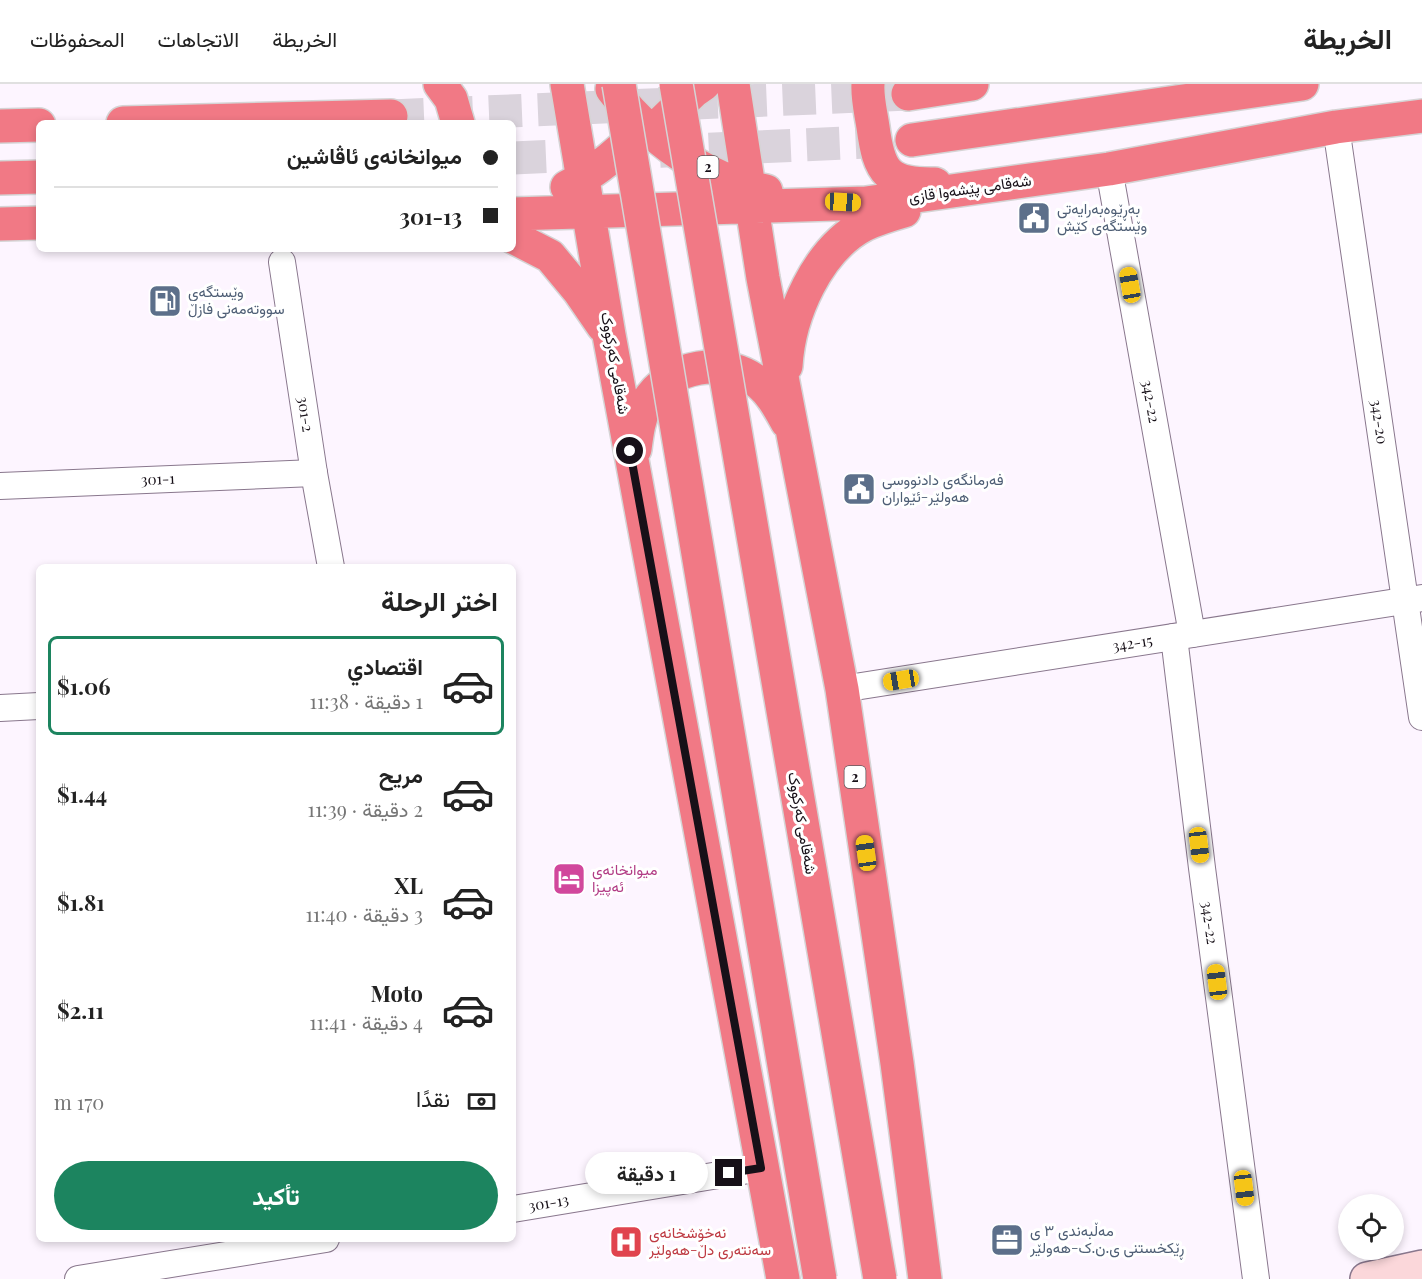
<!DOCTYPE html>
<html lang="ar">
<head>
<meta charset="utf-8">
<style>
	body { margin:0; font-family:"Playfair Display",Vazirmatn,serif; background:#f6f6f6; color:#222; direction:rtl; height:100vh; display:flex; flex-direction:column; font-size:22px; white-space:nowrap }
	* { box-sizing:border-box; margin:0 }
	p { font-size:20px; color:#767676 }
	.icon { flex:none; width:33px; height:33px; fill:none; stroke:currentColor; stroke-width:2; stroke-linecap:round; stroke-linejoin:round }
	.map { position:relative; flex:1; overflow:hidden; direction:ltr }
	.panel { position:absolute; left:36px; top:480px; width:480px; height:678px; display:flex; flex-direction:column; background:#fff; border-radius:9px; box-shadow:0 3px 9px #0003; direction:rtl }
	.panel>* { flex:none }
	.hud { position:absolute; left:36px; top:36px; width:480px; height:132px; border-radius:9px; box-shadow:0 3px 9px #0003; direction:rtl; display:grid; align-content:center; height:132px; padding:0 18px; background:#fff }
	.tools { position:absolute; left:1338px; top:1110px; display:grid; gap:12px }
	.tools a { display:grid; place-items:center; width:66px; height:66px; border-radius:50%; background:#fff; box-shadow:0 3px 9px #0003; font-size:30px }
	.end { position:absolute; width:27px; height:27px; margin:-14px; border:8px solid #171018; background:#fff; box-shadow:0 0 0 3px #fff }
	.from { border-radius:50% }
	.bubble { position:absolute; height:42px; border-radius:21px; background:#fff; box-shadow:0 3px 9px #0003; font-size:20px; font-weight:700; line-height:42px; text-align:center; direction:rtl }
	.car { position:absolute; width:18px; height:36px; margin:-18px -9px; border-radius:8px; box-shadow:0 0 4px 2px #0007; background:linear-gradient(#f5c518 24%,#345 0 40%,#f5c518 0 76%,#345 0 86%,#f5c518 0) }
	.hud b { display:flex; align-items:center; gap:21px; height:57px; font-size:22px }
	.hud b+b { border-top:2px solid #e0e0e0 }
	.hud i { width:15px; height:15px; background:#222 }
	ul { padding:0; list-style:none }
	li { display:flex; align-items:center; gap:18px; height:99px; margin:0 12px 9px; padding:0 6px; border:3px solid transparent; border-radius:9px }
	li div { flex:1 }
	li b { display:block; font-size:22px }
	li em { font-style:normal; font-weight:700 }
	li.selected { border-color:#1c845f }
	li>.icon { width:54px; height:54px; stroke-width:1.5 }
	h2 { padding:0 18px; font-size:27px; line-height:72px }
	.pay { display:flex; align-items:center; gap:15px; height:66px; padding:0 18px; font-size:22px }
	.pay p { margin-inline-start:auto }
	.button { display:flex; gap:12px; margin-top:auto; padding:12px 18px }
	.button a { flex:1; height:69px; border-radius:36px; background:#1c845f; color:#fff; font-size:24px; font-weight:700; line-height:69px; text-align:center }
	header { display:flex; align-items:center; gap:36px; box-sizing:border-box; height:84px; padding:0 30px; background:#fff; border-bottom:2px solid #e0e0e0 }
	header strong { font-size:28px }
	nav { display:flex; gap:33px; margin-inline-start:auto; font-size:21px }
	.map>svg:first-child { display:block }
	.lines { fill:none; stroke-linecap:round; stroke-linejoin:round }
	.highway-tunnel { stroke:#dad3dc; stroke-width:33; stroke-dasharray:33 16; stroke-linecap:butt }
	.street-casing { stroke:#89778d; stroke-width:28 }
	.secondary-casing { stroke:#89778d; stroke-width:36 }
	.highway-casing { stroke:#d5d4d5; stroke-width:36 }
	.street { stroke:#fff; stroke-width:26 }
	.secondary { stroke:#fbd7da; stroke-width:33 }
	.highway { stroke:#f17985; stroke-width:33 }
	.highway-bridge-casing { stroke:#d5d4d5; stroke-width:36; stroke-linecap:butt }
	.highway-bridge { stroke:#f17985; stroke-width:33 }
	.route { stroke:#171018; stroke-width:8 }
	.labels { text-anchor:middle; stroke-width:6; stroke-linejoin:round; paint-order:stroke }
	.shield { fill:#fff; stroke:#5d585d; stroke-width:1.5 }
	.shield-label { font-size:14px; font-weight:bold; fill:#171018 }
	.street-label { font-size:15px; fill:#171018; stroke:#fff }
	.service-label { font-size:15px; fill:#4e5e75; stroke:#fff; text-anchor:start }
	.hotel-label { font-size:15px; fill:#b23c85; stroke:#fff; text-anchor:start }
	.health-label { font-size:15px; fill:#be3a42; stroke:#fff; text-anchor:start }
</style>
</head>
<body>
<header>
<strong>الخريطة</strong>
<nav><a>الخريطة</a><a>الاتجاهات</a><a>المحفوظات</a></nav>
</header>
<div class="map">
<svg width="1422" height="1195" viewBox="0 0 1422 1195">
	<rect width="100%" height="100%" fill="#fdf5ff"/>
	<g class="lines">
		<path class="highway-tunnel" d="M 391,32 L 908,10
			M 513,74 L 912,56"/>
		<g class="street-casing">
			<g id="street">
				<path id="s1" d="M 1336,43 L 1422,633"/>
				<path id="s2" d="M 1109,85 L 1192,550"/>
				<path id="s3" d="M 282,178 L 314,389 L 331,483"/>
				<path id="s4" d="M 0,402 L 314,389"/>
				<path id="s5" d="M 1174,553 L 1202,784 L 1256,1195"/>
				<path id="s6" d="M 842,605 L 1422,514"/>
				<path d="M 0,624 L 39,622"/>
				<path id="s7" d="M 513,1125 L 761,1084"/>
				<path d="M 78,1195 L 326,1155"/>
			</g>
		</g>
		<g class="secondary-casing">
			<path id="secondary" d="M 1367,1195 L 1422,1183"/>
		</g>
		<g class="highway-casing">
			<path id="highway" d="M 440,0 L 451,15 L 458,39
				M 567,0 L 609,251 L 783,1195
				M 733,0 L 763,194 L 842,605 L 897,979 L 925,1195
				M 868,0 C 867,14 871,29 873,43 C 879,88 887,101 935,100
				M 612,5 C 649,54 705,96 766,107
				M 908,10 L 972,0
				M 662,38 L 694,7 L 704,0
				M 123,39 L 391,32
				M 0,42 L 39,41
				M 912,56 L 1302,0
				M 0,94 L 39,93
				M 567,103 C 598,87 622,65 647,41
				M 513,130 L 866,119 L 1109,85 L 1336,43 L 1422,32
				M 0,140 L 39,139
				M 513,153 L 550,172 L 579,207 L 603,242
				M 786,282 C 789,231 817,166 864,141 C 877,135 890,131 904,127
				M 635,365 C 637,349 639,334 646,320 C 669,280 725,271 760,300 C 772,310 779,324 787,338"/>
		</g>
		<use href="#street" class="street"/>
		<use href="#secondary" class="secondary"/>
		<use href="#highway" class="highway"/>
		<g class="highway-bridge-casing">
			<path id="highway-bridge" d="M 619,0 L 820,1195
				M 676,0 L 880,1195"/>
		</g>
		<use href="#highway-bridge" class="highway-bridge"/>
	</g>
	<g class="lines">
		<path class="route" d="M 630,367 L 761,1084 L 729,1089"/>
	</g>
	<defs>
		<g id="civic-square" transform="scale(1.725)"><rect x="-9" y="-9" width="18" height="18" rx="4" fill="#5c6f8a" stroke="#fff"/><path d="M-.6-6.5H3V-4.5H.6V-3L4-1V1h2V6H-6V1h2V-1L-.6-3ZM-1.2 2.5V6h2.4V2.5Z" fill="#fff"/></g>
		<g id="fuel-square" transform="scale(1.725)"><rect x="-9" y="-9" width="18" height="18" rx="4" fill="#5c6f8a" stroke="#fff"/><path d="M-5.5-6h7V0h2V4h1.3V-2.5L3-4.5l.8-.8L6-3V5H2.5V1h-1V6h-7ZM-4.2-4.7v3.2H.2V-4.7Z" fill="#fff"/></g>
		<g id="hotel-square" transform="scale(1.725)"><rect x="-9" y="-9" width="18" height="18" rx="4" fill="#d1479c" stroke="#fff"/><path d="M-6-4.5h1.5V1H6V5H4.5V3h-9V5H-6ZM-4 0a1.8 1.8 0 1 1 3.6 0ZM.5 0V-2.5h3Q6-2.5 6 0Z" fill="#fff"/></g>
		<g id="office-square" transform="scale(1.725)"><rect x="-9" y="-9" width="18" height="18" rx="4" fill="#5c6f8a" stroke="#fff"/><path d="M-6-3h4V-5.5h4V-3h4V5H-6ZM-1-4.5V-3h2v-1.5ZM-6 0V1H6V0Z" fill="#fff"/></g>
		<g id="hospital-square" transform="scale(1.725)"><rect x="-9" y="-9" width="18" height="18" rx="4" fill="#e0444e" stroke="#fff"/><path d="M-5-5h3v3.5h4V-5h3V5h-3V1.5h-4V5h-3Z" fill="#fff"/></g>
	</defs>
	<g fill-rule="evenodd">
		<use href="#civic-square" x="1034" y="134"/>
		<use href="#fuel-square" x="165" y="217"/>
		<use href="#civic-square" x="859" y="405"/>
		<use href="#hotel-square" x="569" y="795"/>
		<use href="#office-square" x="1007" y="1156"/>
		<use href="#hospital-square" x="626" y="1158"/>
	</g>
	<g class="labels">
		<g class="shield">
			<rect x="697.5" y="72" width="21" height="22" rx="4.5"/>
			<rect x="844.5" y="682" width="21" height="22" rx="4.5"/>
		</g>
		<g class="shield-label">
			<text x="708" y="88">2</text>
			<text x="855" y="698">2</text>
		</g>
		<g class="street-label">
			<text transform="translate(970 105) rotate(-8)" y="5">شەقامی پێشەوا قازی</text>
			<text transform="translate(615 279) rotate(80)" y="5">شەقامی کەرکووک</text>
			<text dy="5" stroke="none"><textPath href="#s2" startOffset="236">342-22</textPath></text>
			<text dy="5" stroke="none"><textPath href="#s3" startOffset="154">301-2</textPath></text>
			<text dy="5" stroke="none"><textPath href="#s1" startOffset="298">342-20</textPath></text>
			<text dy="5" stroke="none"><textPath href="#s4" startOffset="158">301-1</textPath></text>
			<text dy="5" stroke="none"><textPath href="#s6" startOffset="294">342-15</textPath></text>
			<text transform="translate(802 739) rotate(80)" y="5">شەقامی کەرکووک</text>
			<text dy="5" stroke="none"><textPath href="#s5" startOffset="288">342-22</textPath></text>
			<text dy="5" stroke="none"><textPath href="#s7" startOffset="36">301-13</textPath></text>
		</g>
		<g class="service-label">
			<text x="1057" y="130">بەڕێوەبەرایەتی<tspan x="1057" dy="17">وێستگەی کێش</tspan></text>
			<text x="188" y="213">وێستگەی<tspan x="188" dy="17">سووتەمەنی فازڵ</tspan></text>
			<text x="882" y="401">فه‌رمانگه‌ی دادنووسی<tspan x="882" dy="17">هه‌ولێر-ئێواران</tspan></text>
			<text x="1030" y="1152">مەڵبەندی ٣ ی<tspan x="1030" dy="17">ڕێکخستنی ی.ن.ک-هەولێر</tspan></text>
		</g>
		<g class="hotel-label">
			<text x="592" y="791">میوانخانەی<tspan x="592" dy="17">ئەپیزا</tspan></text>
		</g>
		<g class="health-label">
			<text x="649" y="1154">نەخۆشخانەی<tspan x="649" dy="17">سەنتەری دڵ-هەولێر</tspan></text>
		</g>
	</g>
</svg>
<div class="tools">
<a><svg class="icon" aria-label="locate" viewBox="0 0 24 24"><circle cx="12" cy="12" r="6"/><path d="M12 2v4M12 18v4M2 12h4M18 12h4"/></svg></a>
</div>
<i class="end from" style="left:630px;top:367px"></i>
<i class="end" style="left:729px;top:1089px"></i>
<div class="bubble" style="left:585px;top:1068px;width:123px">1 دقيقة</div>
<i class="car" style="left:843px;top:118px;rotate:93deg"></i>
<i class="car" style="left:1130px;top:201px;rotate:350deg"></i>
<i class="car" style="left:901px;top:596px;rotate:261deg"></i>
<i class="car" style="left:1199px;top:761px;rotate:173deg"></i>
<i class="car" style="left:866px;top:769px;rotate:352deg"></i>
<i class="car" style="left:1217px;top:898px;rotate:353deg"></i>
<i class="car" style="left:1244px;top:1104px;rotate:173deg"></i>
<div class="hud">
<b><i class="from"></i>میوانخانەی ئاڤاشین</b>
<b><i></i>301-13</b>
</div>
<section class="panel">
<h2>اختر الرحلة</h2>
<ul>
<li class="selected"><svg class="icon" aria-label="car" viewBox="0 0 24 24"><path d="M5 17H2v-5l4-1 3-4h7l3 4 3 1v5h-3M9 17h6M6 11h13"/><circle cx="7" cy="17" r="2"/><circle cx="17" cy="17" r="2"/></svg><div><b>اقتصادي</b><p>1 دقيقة · 11:38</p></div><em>$1.06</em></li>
<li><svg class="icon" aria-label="car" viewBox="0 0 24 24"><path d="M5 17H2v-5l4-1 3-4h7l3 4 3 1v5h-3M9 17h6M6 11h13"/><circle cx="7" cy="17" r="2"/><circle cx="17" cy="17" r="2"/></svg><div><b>مريح</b><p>2 دقيقة · 11:39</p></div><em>$1.44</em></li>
<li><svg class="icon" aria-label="car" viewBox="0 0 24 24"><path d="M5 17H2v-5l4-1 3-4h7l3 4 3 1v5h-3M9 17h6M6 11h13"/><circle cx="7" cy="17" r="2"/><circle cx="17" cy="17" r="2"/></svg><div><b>XL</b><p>3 دقيقة · 11:40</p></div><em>$1.81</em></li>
<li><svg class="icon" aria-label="car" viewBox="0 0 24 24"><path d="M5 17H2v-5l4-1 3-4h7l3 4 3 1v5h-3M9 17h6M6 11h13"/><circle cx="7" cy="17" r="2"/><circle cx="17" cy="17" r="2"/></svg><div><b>Moto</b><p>4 دقيقة · 11:41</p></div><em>$2.11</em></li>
</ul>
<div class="pay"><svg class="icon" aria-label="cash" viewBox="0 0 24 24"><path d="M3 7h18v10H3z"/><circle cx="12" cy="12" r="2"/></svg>نقدًا<p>170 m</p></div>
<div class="button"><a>تأكيد</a></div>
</section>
</div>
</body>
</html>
